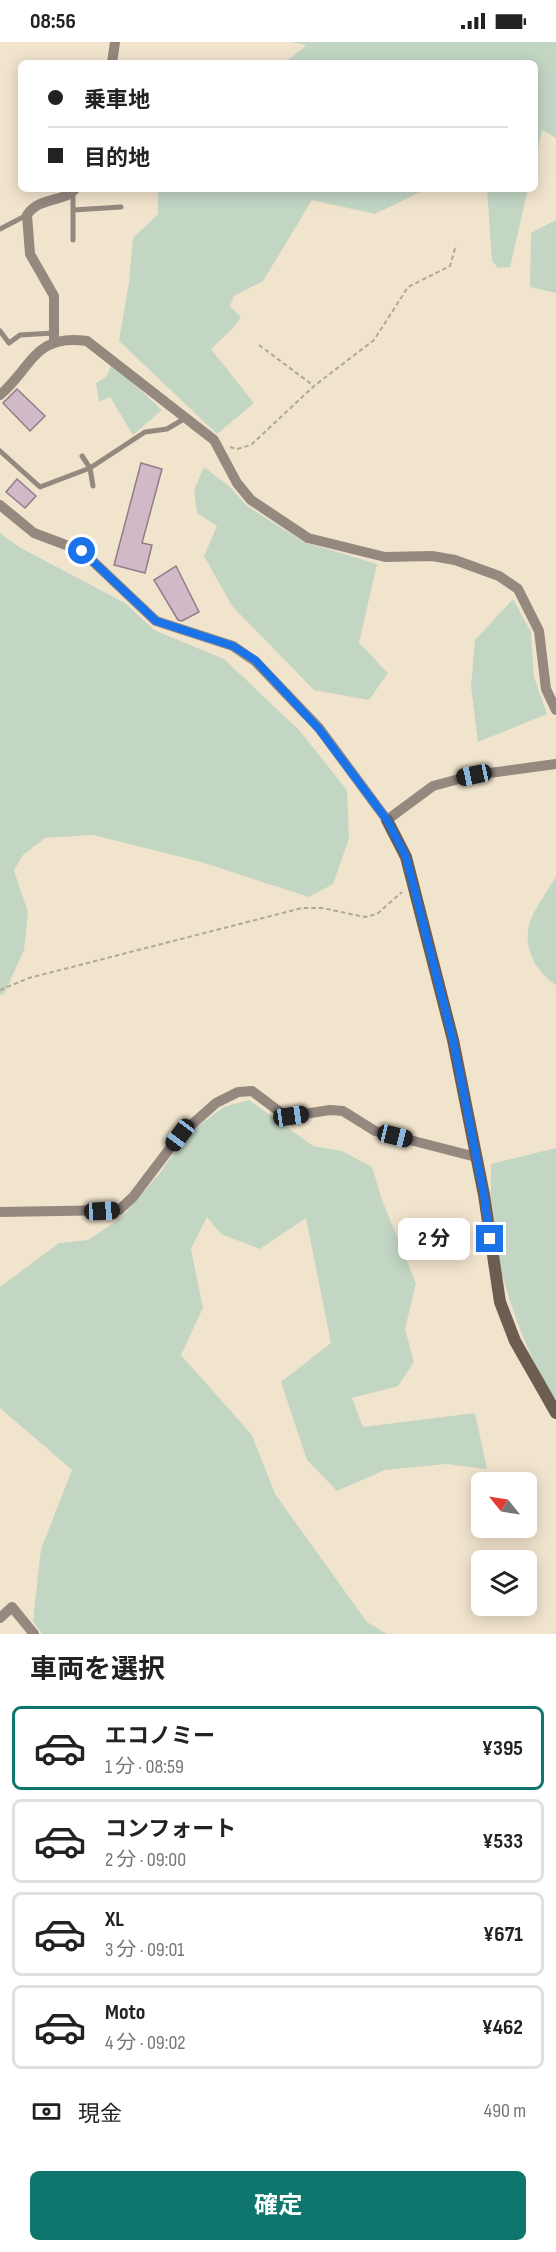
<!DOCTYPE html>
<html lang="ja">
<head>
<meta charset="utf-8">
<style>
	body { margin:0; font-family:"Sofia Sans Condensed","Noto Sans JP",sans-serif; background:#f6f6f6; color:#222; height:100vh; display:flex; flex-direction:column; font-size:22px; white-space:nowrap }
	* { box-sizing:border-box; margin:0 }
	p { font-size:20px; color:#767676 }
	.icon { flex:none; width:33px; height:33px; fill:none; stroke:currentColor; stroke-width:2; stroke-linecap:round; stroke-linejoin:round }
	.map { position:relative; height:1592px; overflow:hidden }
	.side { display:flex; flex-direction:column; background:#fff; flex:1 }
	.side>* { flex:none }
	.hud { position:absolute; left:18px; top:18px; width:520px; height:132px; border-radius:9px; box-shadow:0 3px 15px #0003; display:grid; align-content:center; height:132px; padding:0 30px; background:#fff }
	.needle { width:39px; rotate:300deg }
	.fabs { position:absolute; left:471px; top:1430px; display:grid; gap:12px }
	.fabs a { display:grid; place-items:center; width:66px; height:66px; border-radius:9px; background:#fff; box-shadow:0 3px 15px #0003; font-size:30px }
	.end { position:absolute; width:27px; height:27px; margin:-14px; border:8px solid #1a73e8; background:#fff; box-shadow:0 0 0 3px #fff }
	.from { border-radius:50% }
	.bubble { position:absolute; height:42px; border-radius:9px; background:#fff; box-shadow:0 3px 15px #0003; font-size:20px; font-weight:700; line-height:42px; text-align:center }
	.car { position:absolute; width:18px; height:36px; margin:-18px -9px; border-radius:8px; box-shadow:0 0 4px 2px #0007; background:linear-gradient(#222 24%,#8ab4d8 0 40%,#222 0 76%,#8ab4d8 0 86%,#222 0) }
	.hud b { display:flex; align-items:center; gap:21px; height:57px; font-size:22px }
	.hud b+b { border-top:2px solid #e0e0e0 }
	.hud i { width:15px; height:15px; background:#222 }
	ul { padding:0; list-style:none }
	li { display:flex; align-items:center; gap:18px; height:84px; margin:0 12px 9px; padding:0 18px; border:3px solid #e0e0e0; border-radius:9px }
	li div { flex:1 }
	li b { display:block; font-size:22px }
	li em { font-style:normal; font-weight:700 }
	li.current { border-color:#0f766e }
	li>.icon { width:54px; height:54px; stroke-width:1.5 }
	h2 { padding:0 30px; font-size:27px; line-height:72px }
	.pay { display:flex; align-items:center; gap:15px; height:66px; padding:0 30px; font-size:22px }
	.pay p { margin-inline-start:auto }
	.primary-button { display:flex; gap:12px; margin-top:auto; padding:12px 30px }
	.primary-button a { flex:1; height:69px; border-radius:9px; background:#0f766e; color:#fff; font-size:24px; font-weight:700; line-height:69px; text-align:center }
	.status { display:flex; justify-content:space-between; align-items:center; height:42px; padding:0 30px; background:#fff; direction:ltr }
	.status svg { height:16px; fill:currentColor }
	.map>svg:first-child { display:block }
	.green { fill:#c3d6c4 }
	.building { fill:#d1b9c7; stroke:#927c8a; stroke-width:1.5 }
	.lines { fill:none; stroke-linecap:round; stroke-linejoin:round }
	.path { stroke:#b1a795; stroke-width:2; stroke-dasharray:4.5 3; stroke-linecap:butt }
	.lane { stroke:#94887f; stroke-width:5 }
	.street { stroke:#94887f; stroke-width:10 }
	.secondary { stroke:#6d5c50; stroke-width:12 }
	.route { stroke:#1a73e8; stroke-width:8 }
</style>
</head>
<body>
<div class="status"><b>08:56</b><svg viewBox="0 0 49 12"><path d="M0 12V9h3v3zM5 12V6h3v6zM10 12V3h3v9zM15 12V0h3v12zM26 1h20v11H26zM47 4h2v5h-2z"/></svg></div>
<div class="map">
<svg width="556" height="1592" viewBox="0 0 556 1592">
	<rect width="100%" height="100%" fill="#f1e4cd"/>
	<path class="green" d="M 291,0 L 556,0 L 556,96 L 542,88 L 536,117 L 536,21 L 285,21 L 306,3 Z
		M 158,147 L 426,147 L 375,172 L 312,158 L 263,239 L 234,254 L 230,264 L 241,275 L 233,286 L 211,307 L 254,361 L 217,392 L 119,299 L 129,240 L 133,196 L 158,172 Z
		M 487,147 L 528,147 L 510,225 L 498,226 L 492,219 Z
		M 556,178 L 556,251 L 530,245 L 531,191 Z
		M 112,322 L 162,368 L 133,393 L 110,355 L 99,360 L 96,341 L 106,335 Z
		M 204,425 L 230,445 L 247,464 L 304,500 L 377,522 L 359,601 L 388,631 L 369,658 L 314,648 L 232,564 L 204,514 L 217,484 L 197,471 L 194,448 Z
		M 0,491 L 19,505 L 125,561 L 154,588 L 224,617 L 299,688 L 347,748 L 349,797 L 333,842 L 309,855 L 201,820 L 93,793 L 45,796 L 23,813 L 14,829 L 28,870 L 24,908 L 4,952 L 0,953 Z
		M 513,557 L 531,590 L 534,635 L 547,672 L 478,700 L 471,644 L 475,598 Z
		M 556,834 L 556,943 C 537,931 523,907 529,883 C 532,870 549,847 556,834 Z
		M 249,1058 L 313,1104 L 342,1109 L 372,1125 L 382,1158 L 416,1241 L 405,1287 L 414,1320 L 398,1344 L 352,1356 L 363,1385 L 475,1371 L 487,1427 L 446,1422 L 385,1428 L 337,1449 L 307,1418 L 281,1340 L 331,1301 L 306,1176 L 260,1207 L 221,1192 L 207,1175 L 191,1207 L 203,1266 L 181,1313 L 252,1393 L 275,1452 L 367,1580 L 387,1592 L 42,1592 L 33,1579 L 41,1507 L 72,1428 L 0,1366 L 0,1245 L 59,1201 L 88,1198 L 121,1176 L 160,1131 L 188,1091 L 224,1065 Z
		M 556,1106 L 556,1358 C 526,1315 496,1230 492,1177 C 490,1159 491,1140 491,1122 Z"/>
	<path class="building" d="M 17,347 L 45,374 L 30,389 L 3,361 Z
		M 141,421 L 162,427 L 142,501 L 152,503 L 145,531 L 114,523 Z
		M 17,437 L 36,454 L 25,466 L 6,450 Z
		M 176,524 L 199,570 L 182,579 L 178,578 L 154,538 Z"/>
	<g class="lines">
		<path class="path" d="M 259,303 L 314,344
			M 230,405 L 237,407 L 251,403 L 314,344 L 374,298 L 408,245 L 450,224 L 456,203
			M 0,948 L 29,936 L 302,866 L 322,866 L 365,875 L 377,872 L 402,850"/>
		<path class="lane" d="M 73,168 L 121,165
			M 0,187 L 27,173
			M 73,198 L 73,151
			M 0,289 L 9,301 L 20,293 L 54,291
			M 0,409 L 40,445 L 90,426 L 145,390 L 167,387 L 184,377
			M 82,414 L 90,426 L 93,444"/>
		<path class="street" d="M 112,21 L 115,0
			M 54,299 L 54,254 L 30,212 L 27,173 C 40,154 66,160 75,147
			M 0,353 C 32,326 34,291 87,299 L 214,398 L 237,441 L 251,458 L 308,496 L 385,515 L 432,514 L 455,518 L 499,534 L 518,547 L 539,589 L 546,647 L 556,668
			M 0,463 L 34,491 L 82,509 L 156,579 L 233,604 L 255,619 L 319,686 L 387,778 L 433,744 L 474,733 L 556,722
			M 0,1170 L 119,1168 L 133,1155 L 180,1093 L 216,1061 L 238,1050 L 252,1049 L 280,1070 L 291,1074 L 330,1068 L 343,1069 L 375,1089 L 476,1115
			M 0,1576 L 12,1565 L 34,1592"/>
		<path class="secondary" d="M 387,778 L 406,815 L 453,998 L 484,1153 L 500,1260 L 515,1299 L 556,1371"/>
	</g>
	<g class="lines">
		<path class="route" d="M 82,509 L 156,579 L 233,604 L 255,618 L 319,687 L 387,778 L 406,815 L 453,998 L 484,1153 L 490,1197"/>
	</g>
</svg>
<div class="fabs">
<a><svg class="needle" viewBox="-14 -14 28 28"><path d="M0-13l5 13h-10z" fill="#e53935"/><path d="M0 13l5-13h-10z" fill="#767676"/></svg></a>
<a><svg class="icon" aria-label="layers" viewBox="0 0 24 24"><path d="M12 4l9 5-9 5-9-5zM3 14l9 5 9-5"/></svg></a>
</div>
<i class="end from" style="left:82px;top:509px"></i>
<i class="end" style="left:490px;top:1197px"></i>
<div class="bubble" style="left:398px;top:1176px;width:72px">2 分</div>
<i class="car" style="left:474px;top:733px;rotate:258deg"></i>
<i class="car" style="left:291px;top:1074px;rotate:82deg"></i>
<i class="car" style="left:180px;top:1093px;rotate:217deg"></i>
<i class="car" style="left:395px;top:1094px;rotate:104deg"></i>
<i class="car" style="left:102px;top:1169px;rotate:87deg"></i>
<div class="hud">
<b><i class="from"></i>乗車地</b>
<b><i></i>目的地</b>
</div>
</div>
<section class="side">
<h2>車両を選択</h2>
<ul>
<li class="current"><svg class="icon" aria-label="car" viewBox="0 0 24 24"><path d="M5 17H2v-5l4-1 3-4h7l3 4 3 1v5h-3M9 17h6M6 11h13"/><circle cx="7" cy="17" r="2"/><circle cx="17" cy="17" r="2"/></svg><div><b>エコノミー</b><p>1 分 · 08:59</p></div><em>¥395</em></li>
<li><svg class="icon" aria-label="car" viewBox="0 0 24 24"><path d="M5 17H2v-5l4-1 3-4h7l3 4 3 1v5h-3M9 17h6M6 11h13"/><circle cx="7" cy="17" r="2"/><circle cx="17" cy="17" r="2"/></svg><div><b>コンフォート</b><p>2 分 · 09:00</p></div><em>¥533</em></li>
<li><svg class="icon" aria-label="car" viewBox="0 0 24 24"><path d="M5 17H2v-5l4-1 3-4h7l3 4 3 1v5h-3M9 17h6M6 11h13"/><circle cx="7" cy="17" r="2"/><circle cx="17" cy="17" r="2"/></svg><div><b>XL</b><p>3 分 · 09:01</p></div><em>¥671</em></li>
<li><svg class="icon" aria-label="car" viewBox="0 0 24 24"><path d="M5 17H2v-5l4-1 3-4h7l3 4 3 1v5h-3M9 17h6M6 11h13"/><circle cx="7" cy="17" r="2"/><circle cx="17" cy="17" r="2"/></svg><div><b>Moto</b><p>4 分 · 09:02</p></div><em>¥462</em></li>
</ul>
<div class="pay"><svg class="icon" aria-label="cash" viewBox="0 0 24 24"><path d="M3 7h18v10H3z"/><circle cx="12" cy="12" r="2"/></svg>現金<p>490 m</p></div>
<div class="primary-button"><a>確定</a></div>
</section>
</body>
</html>
